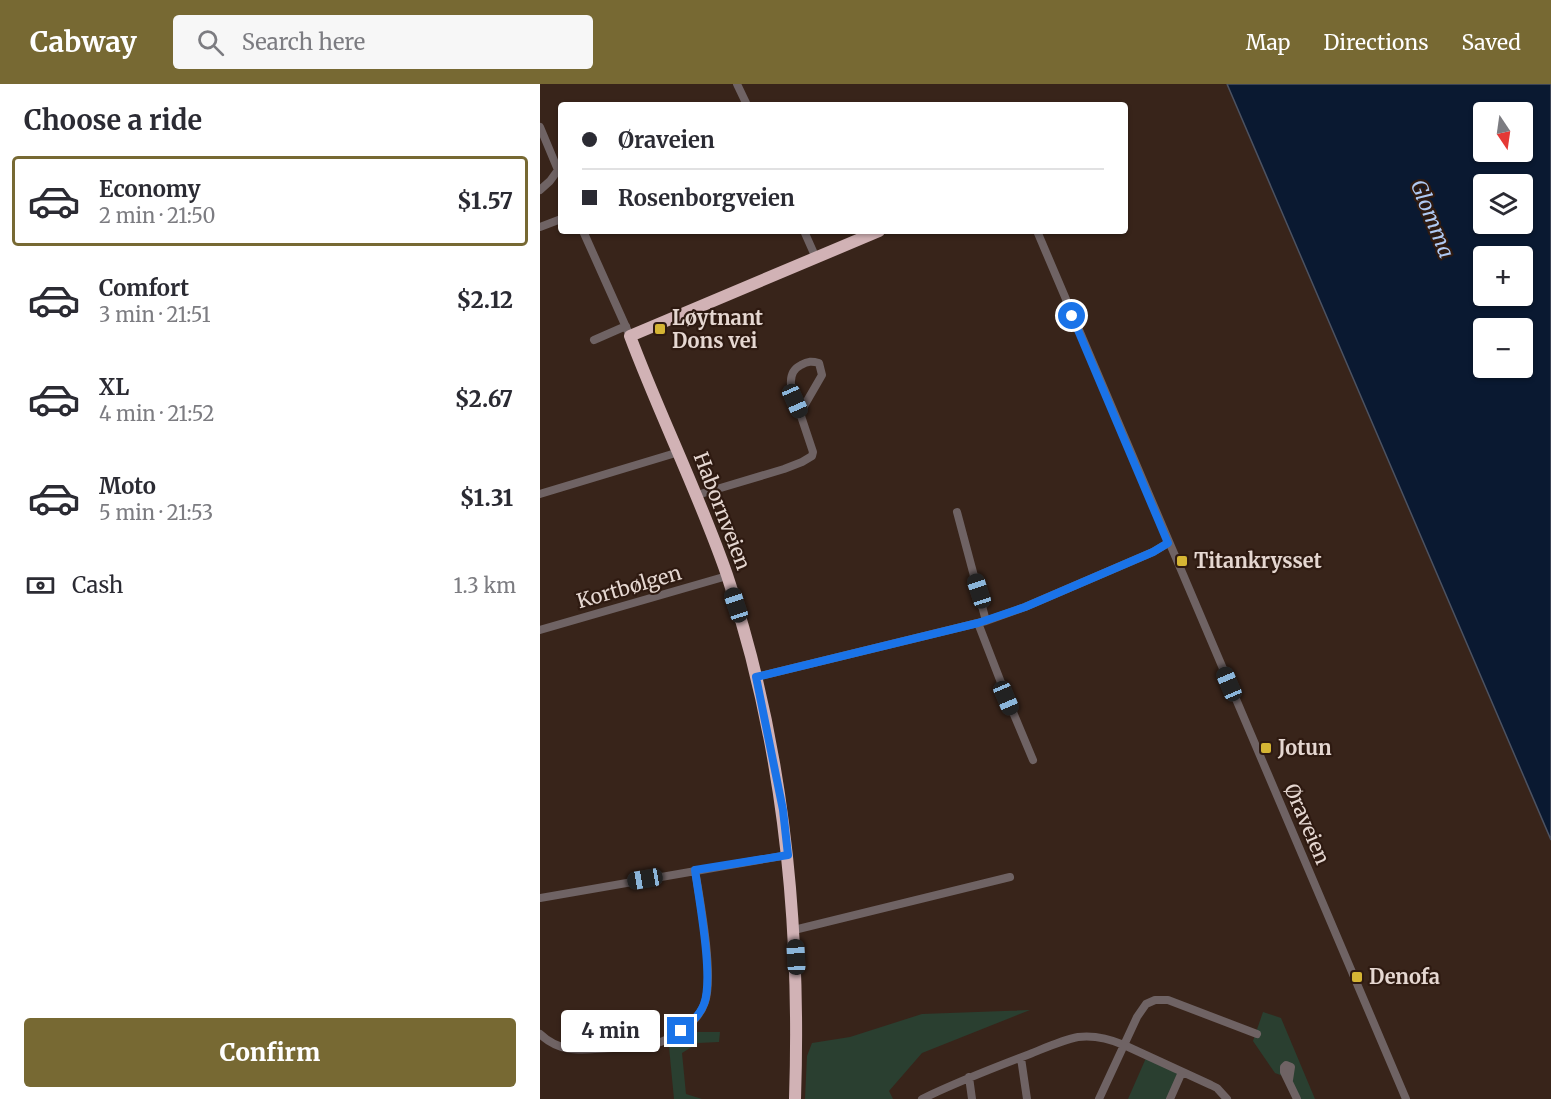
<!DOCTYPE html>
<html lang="en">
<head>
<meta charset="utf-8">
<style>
	body { margin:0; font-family:Merriweather,serif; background:#f7f7f7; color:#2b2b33; height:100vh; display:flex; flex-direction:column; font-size:22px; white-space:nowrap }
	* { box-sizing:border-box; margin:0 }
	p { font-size:20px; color:#7c7c81 }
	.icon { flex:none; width:33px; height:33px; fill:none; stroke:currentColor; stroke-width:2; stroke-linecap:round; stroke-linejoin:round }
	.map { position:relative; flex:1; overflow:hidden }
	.sheet { display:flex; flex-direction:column; background:#fff; width:540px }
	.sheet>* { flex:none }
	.top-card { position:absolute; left:18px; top:18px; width:570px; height:132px; border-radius:6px; box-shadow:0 2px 4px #0004; display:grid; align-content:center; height:132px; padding:0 24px; background:#fff }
	.needle { width:39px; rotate:167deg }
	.buttons { position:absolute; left:933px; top:18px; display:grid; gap:12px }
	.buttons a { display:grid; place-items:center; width:60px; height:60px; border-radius:6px; background:#fff; box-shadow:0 2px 4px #0004; font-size:30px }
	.end { position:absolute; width:27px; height:27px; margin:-14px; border:8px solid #1a73e8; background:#fff; box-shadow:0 0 0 3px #fff }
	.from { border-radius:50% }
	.bubble { position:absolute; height:42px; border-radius:6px; background:#fff; box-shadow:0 2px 4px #0004; font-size:20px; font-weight:800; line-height:42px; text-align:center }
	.car { position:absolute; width:18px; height:36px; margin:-18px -9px; border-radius:8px; box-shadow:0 0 4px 2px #0007; background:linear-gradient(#222 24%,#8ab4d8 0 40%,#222 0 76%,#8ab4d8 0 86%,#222 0) }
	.top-card b { display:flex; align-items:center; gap:21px; height:57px; font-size:22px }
	.top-card b+b { border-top:2px solid #e1e1e2 }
	.top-card i { width:15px; height:15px; background:#2b2b33 }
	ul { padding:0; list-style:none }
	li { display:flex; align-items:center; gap:18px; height:90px; margin:0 12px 9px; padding:0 12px; border:3px solid transparent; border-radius:6px }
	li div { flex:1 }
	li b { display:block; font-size:22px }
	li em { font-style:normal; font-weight:800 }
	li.active { border-color:#776933 }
	li>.icon { width:54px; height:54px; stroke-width:1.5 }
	h2 { padding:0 24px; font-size:27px; line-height:72px }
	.pay { display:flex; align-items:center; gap:15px; height:66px; padding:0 24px; font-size:22px }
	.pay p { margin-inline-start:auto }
	.action { display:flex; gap:12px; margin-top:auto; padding:12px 24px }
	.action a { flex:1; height:69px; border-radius:6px; background:#776933; color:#fff; font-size:24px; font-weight:800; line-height:69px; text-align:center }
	header { display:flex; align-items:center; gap:36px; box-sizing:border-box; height:84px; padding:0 30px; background:#776933; color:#fff }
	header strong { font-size:28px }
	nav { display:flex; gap:33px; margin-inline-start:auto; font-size:21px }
	.search { width:420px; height:54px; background:#f7f7f7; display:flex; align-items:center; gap:15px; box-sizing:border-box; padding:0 21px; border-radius:6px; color:#7c7c81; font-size:22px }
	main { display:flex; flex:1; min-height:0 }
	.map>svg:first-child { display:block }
	.green { fill:#2a3f30 }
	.water { fill:#0a1931; stroke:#4c5261; stroke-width:1.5; fill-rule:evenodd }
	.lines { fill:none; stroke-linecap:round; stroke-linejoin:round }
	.minor { stroke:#6f6364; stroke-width:8 }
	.highway { stroke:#d1b2b5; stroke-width:12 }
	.route { stroke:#1a73e8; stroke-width:8 }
	.poi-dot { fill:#d5b534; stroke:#2e1a11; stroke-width:2 }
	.labels { text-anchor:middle; stroke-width:4.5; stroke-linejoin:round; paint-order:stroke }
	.poi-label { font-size:20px; font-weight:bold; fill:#e5d7d1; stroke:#2e1a11; text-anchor:start }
	.street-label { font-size:20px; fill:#e5d7d1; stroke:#2e1a11 }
	.water-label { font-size:21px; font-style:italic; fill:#b0caf4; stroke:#2e1a11 }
</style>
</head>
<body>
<header>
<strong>Cabway</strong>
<div class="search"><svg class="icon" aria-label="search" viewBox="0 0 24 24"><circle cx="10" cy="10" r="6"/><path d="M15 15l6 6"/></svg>Search here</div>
<nav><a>Map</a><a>Directions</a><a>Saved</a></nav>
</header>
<main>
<section class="sheet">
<h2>Choose a ride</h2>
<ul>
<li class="active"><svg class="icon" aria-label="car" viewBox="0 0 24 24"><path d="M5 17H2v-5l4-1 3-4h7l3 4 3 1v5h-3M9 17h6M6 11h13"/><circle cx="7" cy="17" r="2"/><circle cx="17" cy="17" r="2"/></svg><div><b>Economy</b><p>2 min · 21:50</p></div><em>$1.57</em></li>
<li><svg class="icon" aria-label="car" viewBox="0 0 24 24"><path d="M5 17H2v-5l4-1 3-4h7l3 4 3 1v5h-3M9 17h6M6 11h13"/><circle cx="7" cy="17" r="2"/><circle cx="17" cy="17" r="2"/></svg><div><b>Comfort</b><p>3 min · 21:51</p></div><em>$2.12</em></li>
<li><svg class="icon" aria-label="car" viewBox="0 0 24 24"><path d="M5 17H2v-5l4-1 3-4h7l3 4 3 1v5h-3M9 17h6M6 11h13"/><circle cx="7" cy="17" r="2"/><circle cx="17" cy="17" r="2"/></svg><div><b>XL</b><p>4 min · 21:52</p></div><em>$2.67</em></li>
<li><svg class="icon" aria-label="car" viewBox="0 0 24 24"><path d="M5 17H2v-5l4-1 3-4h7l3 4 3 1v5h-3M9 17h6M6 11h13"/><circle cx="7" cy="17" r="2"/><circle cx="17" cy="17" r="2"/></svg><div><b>Moto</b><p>5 min · 21:53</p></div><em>$1.31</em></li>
</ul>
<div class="pay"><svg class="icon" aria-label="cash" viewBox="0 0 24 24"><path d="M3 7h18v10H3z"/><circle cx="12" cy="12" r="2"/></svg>Cash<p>1.3 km</p></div>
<div class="action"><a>Confirm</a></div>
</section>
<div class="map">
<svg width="1011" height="1015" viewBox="0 0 1011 1015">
	<rect width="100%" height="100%" fill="#38241a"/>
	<path class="green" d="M 490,926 L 382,969 L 349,1007 L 353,1015 L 265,1015 L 267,972 L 272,959 L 310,953 L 382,930 Z
		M 723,928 L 741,934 L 775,1015 L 759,1015 L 743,992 L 735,989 L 713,957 Z
		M 154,948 L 180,948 L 179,958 L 158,959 L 142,969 L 146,1010 L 162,1015 L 134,1015 L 129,963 Z
		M 606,974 L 640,989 L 628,1015 L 588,1015 Z"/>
	<path class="water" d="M 687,0 L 1011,0 L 1011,756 ZM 944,28 L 982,28 L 982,68 L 944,68 ZM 944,100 L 982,100 L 982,140 L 944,140 ZM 944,172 L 982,172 L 982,212 L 944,212 ZM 944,244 L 982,244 L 982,284 L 944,284 Z"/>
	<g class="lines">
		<path class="minor" d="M 197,0 L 207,21
			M 0,43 L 18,86 L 10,97 L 0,106
			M 0,143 L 21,135
			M 43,147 L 90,252
			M 264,147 L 276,174
			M 497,147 L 866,1015
			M 54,256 L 86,242
			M 0,410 L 139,368
			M 157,411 L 244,385 L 262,378 L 272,372 L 273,368 C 269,356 265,344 261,332 C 256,317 241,291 261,281 C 268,277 272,277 279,279 L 282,291 L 260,329
			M 417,428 L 446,537
			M 438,539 L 467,614 L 493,676
			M 0,546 L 187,492
			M 216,593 L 446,537 L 485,523 L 613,468 L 628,459
			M 0,814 L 248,771
			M 254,846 L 470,793
			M 0,950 C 22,971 45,965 73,964 C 86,963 101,964 114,960 C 134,955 158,939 165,918 C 174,891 160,816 155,786
			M 481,974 L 487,1015
			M 429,993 L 432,1015
			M 749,996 L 751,983 L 746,981 L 744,983 L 744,988 L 757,1015
			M 382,1015 C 417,998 453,984 490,970 C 505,964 522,956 538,953 C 554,951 570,955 584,961 L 671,1001 L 677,1004 L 687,1015
			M 559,1015 L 597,933 L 606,920 L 615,916 L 628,916 L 717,950
			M 630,1015 L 642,988"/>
		<path class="highway" d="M 255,1015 C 261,837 244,661 187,491 C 159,410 120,332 90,252 L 339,147"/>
	</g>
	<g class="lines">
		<path class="route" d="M 141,947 C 150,940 160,931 164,920 C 174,894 159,816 155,786 L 248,771 L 243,726 L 216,593 L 438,539 L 485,523 L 613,468 L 628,459 L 532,232"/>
	</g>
	<g class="poi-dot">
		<rect x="114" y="239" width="12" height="12" rx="3"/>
		<rect x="636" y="471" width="12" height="12" rx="3"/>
		<rect x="720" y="658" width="12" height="12" rx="3"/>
		<rect x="811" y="887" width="12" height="12" rx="3"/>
	</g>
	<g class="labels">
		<g class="poi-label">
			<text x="132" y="241">Løytnant<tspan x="132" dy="23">Dons vei</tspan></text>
			<text x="654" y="484">Titankrysset</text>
			<text x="738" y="671">Jotun</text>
			<text x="829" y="900">Denofa</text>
		</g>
		<g class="street-label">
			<text transform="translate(182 427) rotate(69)" y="7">Habornveien</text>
			<text transform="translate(89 503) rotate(-16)" y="7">Kortbølgen</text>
			<text transform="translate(767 740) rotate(67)" y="7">Øraveien</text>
		</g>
		<g class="water-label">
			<text transform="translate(892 135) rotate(68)" y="7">Glomma</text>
		</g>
	</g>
</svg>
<div class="buttons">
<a><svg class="needle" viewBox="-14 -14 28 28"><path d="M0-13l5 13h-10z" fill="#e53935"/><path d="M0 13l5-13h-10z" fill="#7c7c81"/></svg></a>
<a><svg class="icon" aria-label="layers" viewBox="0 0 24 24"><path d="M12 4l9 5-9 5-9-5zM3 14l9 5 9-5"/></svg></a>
<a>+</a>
<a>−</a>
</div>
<i class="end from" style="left:532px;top:232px"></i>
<i class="end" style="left:141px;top:947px"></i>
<div class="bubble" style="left:21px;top:926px;width:99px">4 min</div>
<i class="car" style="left:255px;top:317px;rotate:156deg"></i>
<i class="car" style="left:439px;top:507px;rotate:342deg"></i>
<i class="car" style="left:196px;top:521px;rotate:342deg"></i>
<i class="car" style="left:689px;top:600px;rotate:337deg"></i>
<i class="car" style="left:466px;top:614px;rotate:157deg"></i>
<i class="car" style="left:105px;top:795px;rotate:260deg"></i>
<i class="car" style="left:256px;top:873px;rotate:357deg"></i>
<div class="top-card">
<b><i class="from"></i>Øraveien</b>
<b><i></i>Rosenborgveien</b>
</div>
</div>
</main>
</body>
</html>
